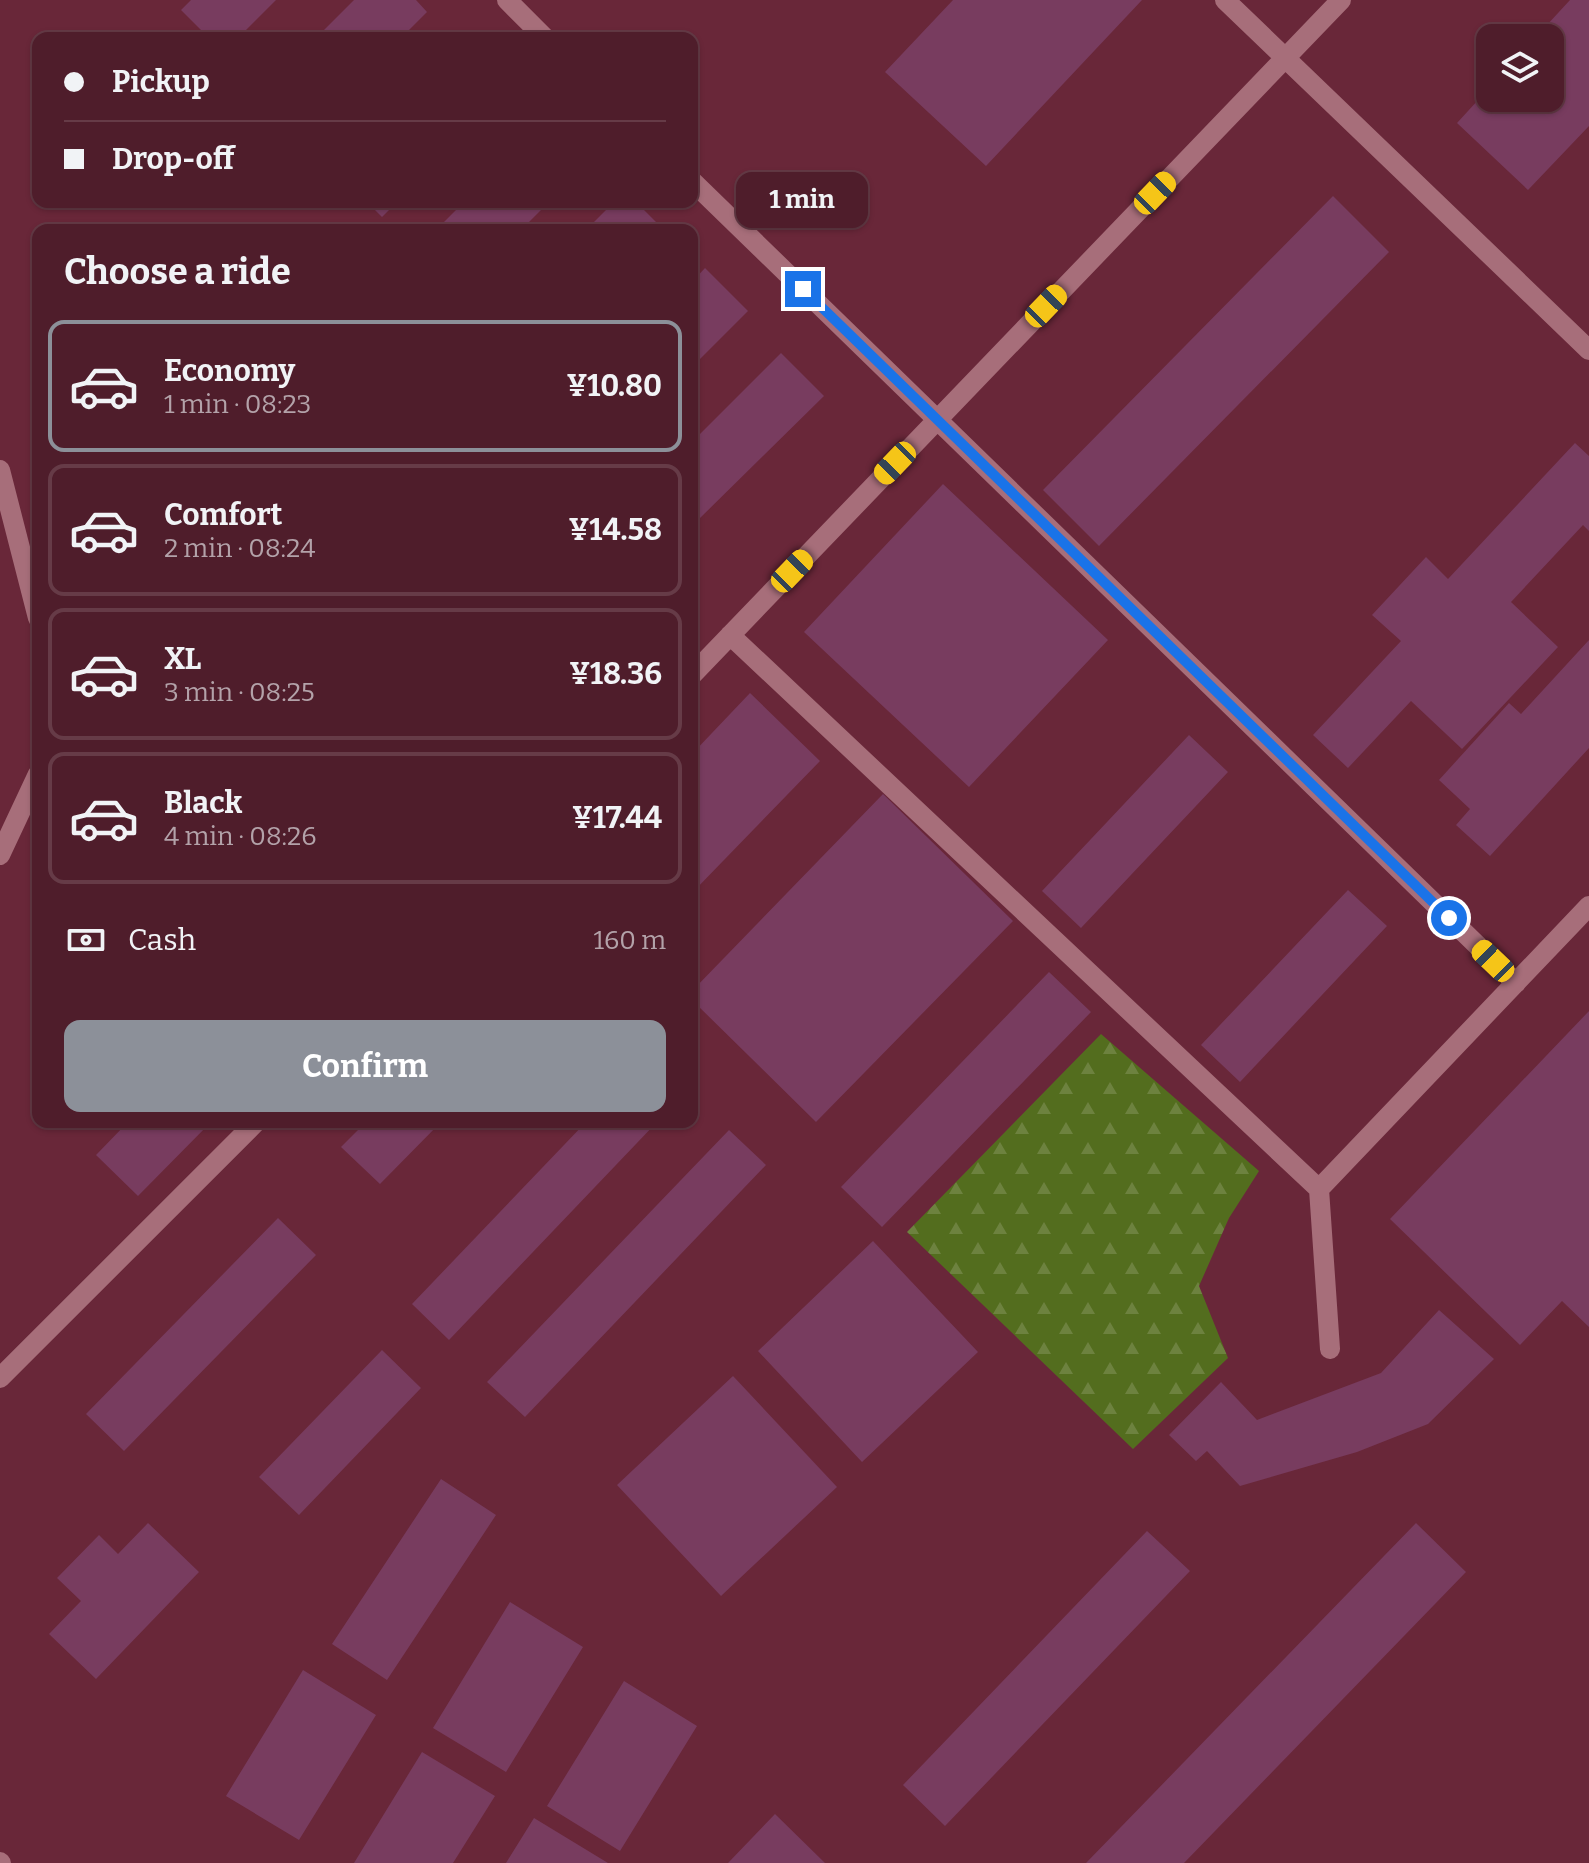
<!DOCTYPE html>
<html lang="en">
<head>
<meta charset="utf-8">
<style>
	body { margin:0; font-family:Bitter,serif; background:#592a37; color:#f1f3f6; height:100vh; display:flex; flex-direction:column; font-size:30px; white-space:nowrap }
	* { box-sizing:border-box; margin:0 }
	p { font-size:26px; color:#b3a2a9 }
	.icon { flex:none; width:44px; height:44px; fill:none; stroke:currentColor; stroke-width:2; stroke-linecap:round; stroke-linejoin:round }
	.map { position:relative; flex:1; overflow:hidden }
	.panel { position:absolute; left:32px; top:224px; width:666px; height:904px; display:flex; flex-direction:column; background:#4f1d2b; border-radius:16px; box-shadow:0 2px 6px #0004,0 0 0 2px #663b47 }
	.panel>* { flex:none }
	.top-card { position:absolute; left:32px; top:32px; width:666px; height:176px; border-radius:16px; box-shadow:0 2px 6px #0004,0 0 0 2px #663b47; display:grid; align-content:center; height:176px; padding:0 32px; background:#4f1d2b }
	.controls { position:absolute; left:1476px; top:24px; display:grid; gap:16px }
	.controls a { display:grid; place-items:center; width:88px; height:88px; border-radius:16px; background:#4f1d2b; box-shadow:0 2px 6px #0004,0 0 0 2px #663b47; font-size:40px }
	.end { position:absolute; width:36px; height:36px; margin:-18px; border:10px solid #1a73e8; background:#fff; box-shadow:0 0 0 4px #fff }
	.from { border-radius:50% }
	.bubble { position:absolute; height:56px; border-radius:16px; background:#4f1d2b; box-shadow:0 2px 6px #0004,0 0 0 2px #663b47; font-size:26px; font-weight:700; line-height:56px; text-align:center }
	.car { position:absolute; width:24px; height:48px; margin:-24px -12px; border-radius:10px; box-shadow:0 0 6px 2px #0007; background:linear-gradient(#f5c518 24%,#345 0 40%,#f5c518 0 76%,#345 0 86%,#f5c518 0) }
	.top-card b { display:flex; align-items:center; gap:28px; height:76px; font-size:30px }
	.top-card b+b { border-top:2px solid #663b47 }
	.top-card i { width:20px; height:20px; background:#f1f3f6 }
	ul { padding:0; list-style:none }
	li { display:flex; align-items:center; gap:24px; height:132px; margin:0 16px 12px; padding:0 16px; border:4px solid #663b47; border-radius:16px }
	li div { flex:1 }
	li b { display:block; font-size:30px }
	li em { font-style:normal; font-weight:700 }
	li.selected { border-color:#8c9099 }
	li>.icon { width:72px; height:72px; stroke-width:1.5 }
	h2 { padding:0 32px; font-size:36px; line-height:96px }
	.pay { display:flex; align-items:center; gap:20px; height:88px; padding:0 32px; font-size:30px }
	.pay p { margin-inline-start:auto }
	.primary-button { display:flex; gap:16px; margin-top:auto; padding:16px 32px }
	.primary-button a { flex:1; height:92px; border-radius:16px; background:#8c9099; color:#fff; font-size:32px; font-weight:700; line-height:92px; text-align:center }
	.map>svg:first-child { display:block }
	.forest { fill:url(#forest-firs) }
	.building { fill:#783c5f }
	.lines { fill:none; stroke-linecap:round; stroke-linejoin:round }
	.minor { stroke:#a76e7a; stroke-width:20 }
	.route { stroke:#1a73e8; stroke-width:10 }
</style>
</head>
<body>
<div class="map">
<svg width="1589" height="1863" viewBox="0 0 1589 1863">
	<defs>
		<pattern id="forest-firs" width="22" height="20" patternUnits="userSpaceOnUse" patternTransform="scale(2)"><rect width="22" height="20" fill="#536d1e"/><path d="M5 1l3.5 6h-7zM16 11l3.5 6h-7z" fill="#6d823f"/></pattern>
	</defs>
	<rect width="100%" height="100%" fill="#692739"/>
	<path class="forest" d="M 1101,1034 L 1259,1171 L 1229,1218 L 1199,1286 L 1228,1358 L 1133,1449 L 907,1232 Z"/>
	<path class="building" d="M 191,0 L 276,0 L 238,38 L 209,38 L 181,10 Z
		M 354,0 L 416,0 L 427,12 L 401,38 L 316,38 Z
		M 953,0 L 1142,0 L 986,166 L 885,72 Z
		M 1570,0 L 1589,0 L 1589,126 L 1528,190 L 1457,123 L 1490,87 L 1490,98 L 1550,98 L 1550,38 L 1535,38 Z
		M 1333,196 L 1389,252 L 1099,546 L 1043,490 Z
		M 367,202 L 397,202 L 382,217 Z
		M 464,202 L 549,202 L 521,230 L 436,230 Z
		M 614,202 L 636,202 L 664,230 L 586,230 Z
		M 705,268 L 748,311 L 692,367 L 692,282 Z
		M 781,353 L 824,396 L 698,520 L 692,514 L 692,442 Z
		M 1575,443 L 1589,456 L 1589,531 L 1583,525 L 1511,602 L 1558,647 L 1462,749 L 1411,701 L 1348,768 L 1313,735 L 1401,641 L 1372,615 L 1426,557 L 1448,579 Z
		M 943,484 L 1108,640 L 969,787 L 804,632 Z
		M 1589,640 L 1589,748 L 1490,856 L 1456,825 L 1470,809 L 1439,780 L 1509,703 L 1521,714 Z
		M 750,693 L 820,761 L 692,893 L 692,754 Z
		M 1189,735 L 1228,772 L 1081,928 L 1042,891 Z
		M 883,794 L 1013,921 L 816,1122 L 692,1000 L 692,991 Z
		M 1348,890 L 1387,926 L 1240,1082 L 1201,1045 Z
		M 1049,972 L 1091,1012 L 882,1227 L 841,1187 Z
		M 1589,1011 L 1589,1327 L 1562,1301 L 1520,1345 L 1390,1219 Z
		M 128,1122 L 211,1122 L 138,1196 L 96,1155 Z
		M 366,1122 L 441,1122 L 380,1184 L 341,1147 Z
		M 586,1122 L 657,1122 L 449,1340 L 412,1304 Z
		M 729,1130 L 766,1165 L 525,1417 L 487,1382 Z
		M 278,1218 L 316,1255 L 124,1451 L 86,1414 Z
		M 873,1241 L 978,1352 L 862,1462 L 758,1351 Z
		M 1439,1310 L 1494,1359 L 1428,1424 L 1357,1452 L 1240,1486 L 1207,1451 L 1196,1461 L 1169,1435 L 1221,1382 L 1257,1420 L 1381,1373 Z
		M 382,1350 L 421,1388 L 299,1515 L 259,1477 Z
		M 733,1376 L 837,1487 L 721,1596 L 617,1485 Z
		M 441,1479 L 496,1515 L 387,1680 L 332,1644 Z
		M 148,1523 L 199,1572 L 96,1679 L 49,1634 L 81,1601 L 57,1578 L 99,1535 L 118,1554 Z
		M 1416,1523 L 1466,1572 L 1184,1863 L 1086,1863 Z
		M 1147,1531 L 1190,1571 L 945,1826 L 903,1785 Z
		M 510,1602 L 583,1647 L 506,1772 L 433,1728 Z
		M 303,1670 L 376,1715 L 299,1840 L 226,1796 Z
		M 624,1681 L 697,1726 L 620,1851 L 547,1806 Z
		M 422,1752 L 495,1796 L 453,1863 L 354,1863 Z
		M 775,1814 L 825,1863 L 728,1863 Z
		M 534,1818 L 608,1863 L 506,1863 Z"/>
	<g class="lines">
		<path class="minor" d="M 507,0 L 545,38
			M 1225,0 L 1589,350
			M 692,181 L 1516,983
			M 0,470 L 38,618
			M 730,635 L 1319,1189
			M 692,675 L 1341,0
			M 0,855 L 38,774
			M 1330,1349 L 1319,1189 L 1589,906
			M 0,1378 L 256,1122
			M 0,1862 L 1,1863"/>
	</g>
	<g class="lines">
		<path class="route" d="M 803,289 L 1449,918"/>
	</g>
</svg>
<div class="controls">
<a><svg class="icon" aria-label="layers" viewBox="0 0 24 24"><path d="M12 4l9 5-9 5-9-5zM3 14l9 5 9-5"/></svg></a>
</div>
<i class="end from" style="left:1449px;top:918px"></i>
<i class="end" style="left:803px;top:289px"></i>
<div class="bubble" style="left:736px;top:172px;width:132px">1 min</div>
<i class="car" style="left:1155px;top:193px;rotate:44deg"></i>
<i class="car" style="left:1046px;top:306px;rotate:44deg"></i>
<i class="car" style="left:895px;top:463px;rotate:224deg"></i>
<i class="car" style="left:792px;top:571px;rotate:44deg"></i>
<i class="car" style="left:1493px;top:961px;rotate:314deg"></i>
<div class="top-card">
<b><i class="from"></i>Pickup</b>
<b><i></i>Drop-off</b>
</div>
<section class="panel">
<h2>Choose a ride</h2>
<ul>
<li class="selected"><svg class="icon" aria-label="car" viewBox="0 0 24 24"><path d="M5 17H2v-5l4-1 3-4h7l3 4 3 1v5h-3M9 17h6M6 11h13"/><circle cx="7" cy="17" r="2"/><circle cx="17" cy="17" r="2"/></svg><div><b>Economy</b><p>1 min · 08:23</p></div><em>¥10.80</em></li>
<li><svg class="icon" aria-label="car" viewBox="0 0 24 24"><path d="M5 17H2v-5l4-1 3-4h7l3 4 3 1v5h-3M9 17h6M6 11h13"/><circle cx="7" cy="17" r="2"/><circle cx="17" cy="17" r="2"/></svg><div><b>Comfort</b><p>2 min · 08:24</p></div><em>¥14.58</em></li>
<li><svg class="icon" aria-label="car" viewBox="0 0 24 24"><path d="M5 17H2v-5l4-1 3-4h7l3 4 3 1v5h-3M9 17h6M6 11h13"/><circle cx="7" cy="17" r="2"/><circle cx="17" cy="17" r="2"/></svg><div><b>XL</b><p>3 min · 08:25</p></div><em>¥18.36</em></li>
<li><svg class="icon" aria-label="car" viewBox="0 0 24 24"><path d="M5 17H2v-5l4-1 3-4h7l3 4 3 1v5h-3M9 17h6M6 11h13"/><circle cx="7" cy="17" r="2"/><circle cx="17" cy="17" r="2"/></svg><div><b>Black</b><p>4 min · 08:26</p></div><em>¥17.44</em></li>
</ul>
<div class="pay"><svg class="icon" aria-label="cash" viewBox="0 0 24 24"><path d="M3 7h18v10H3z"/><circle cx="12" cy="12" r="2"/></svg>Cash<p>160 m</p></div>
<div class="primary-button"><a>Confirm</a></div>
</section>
</div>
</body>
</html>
